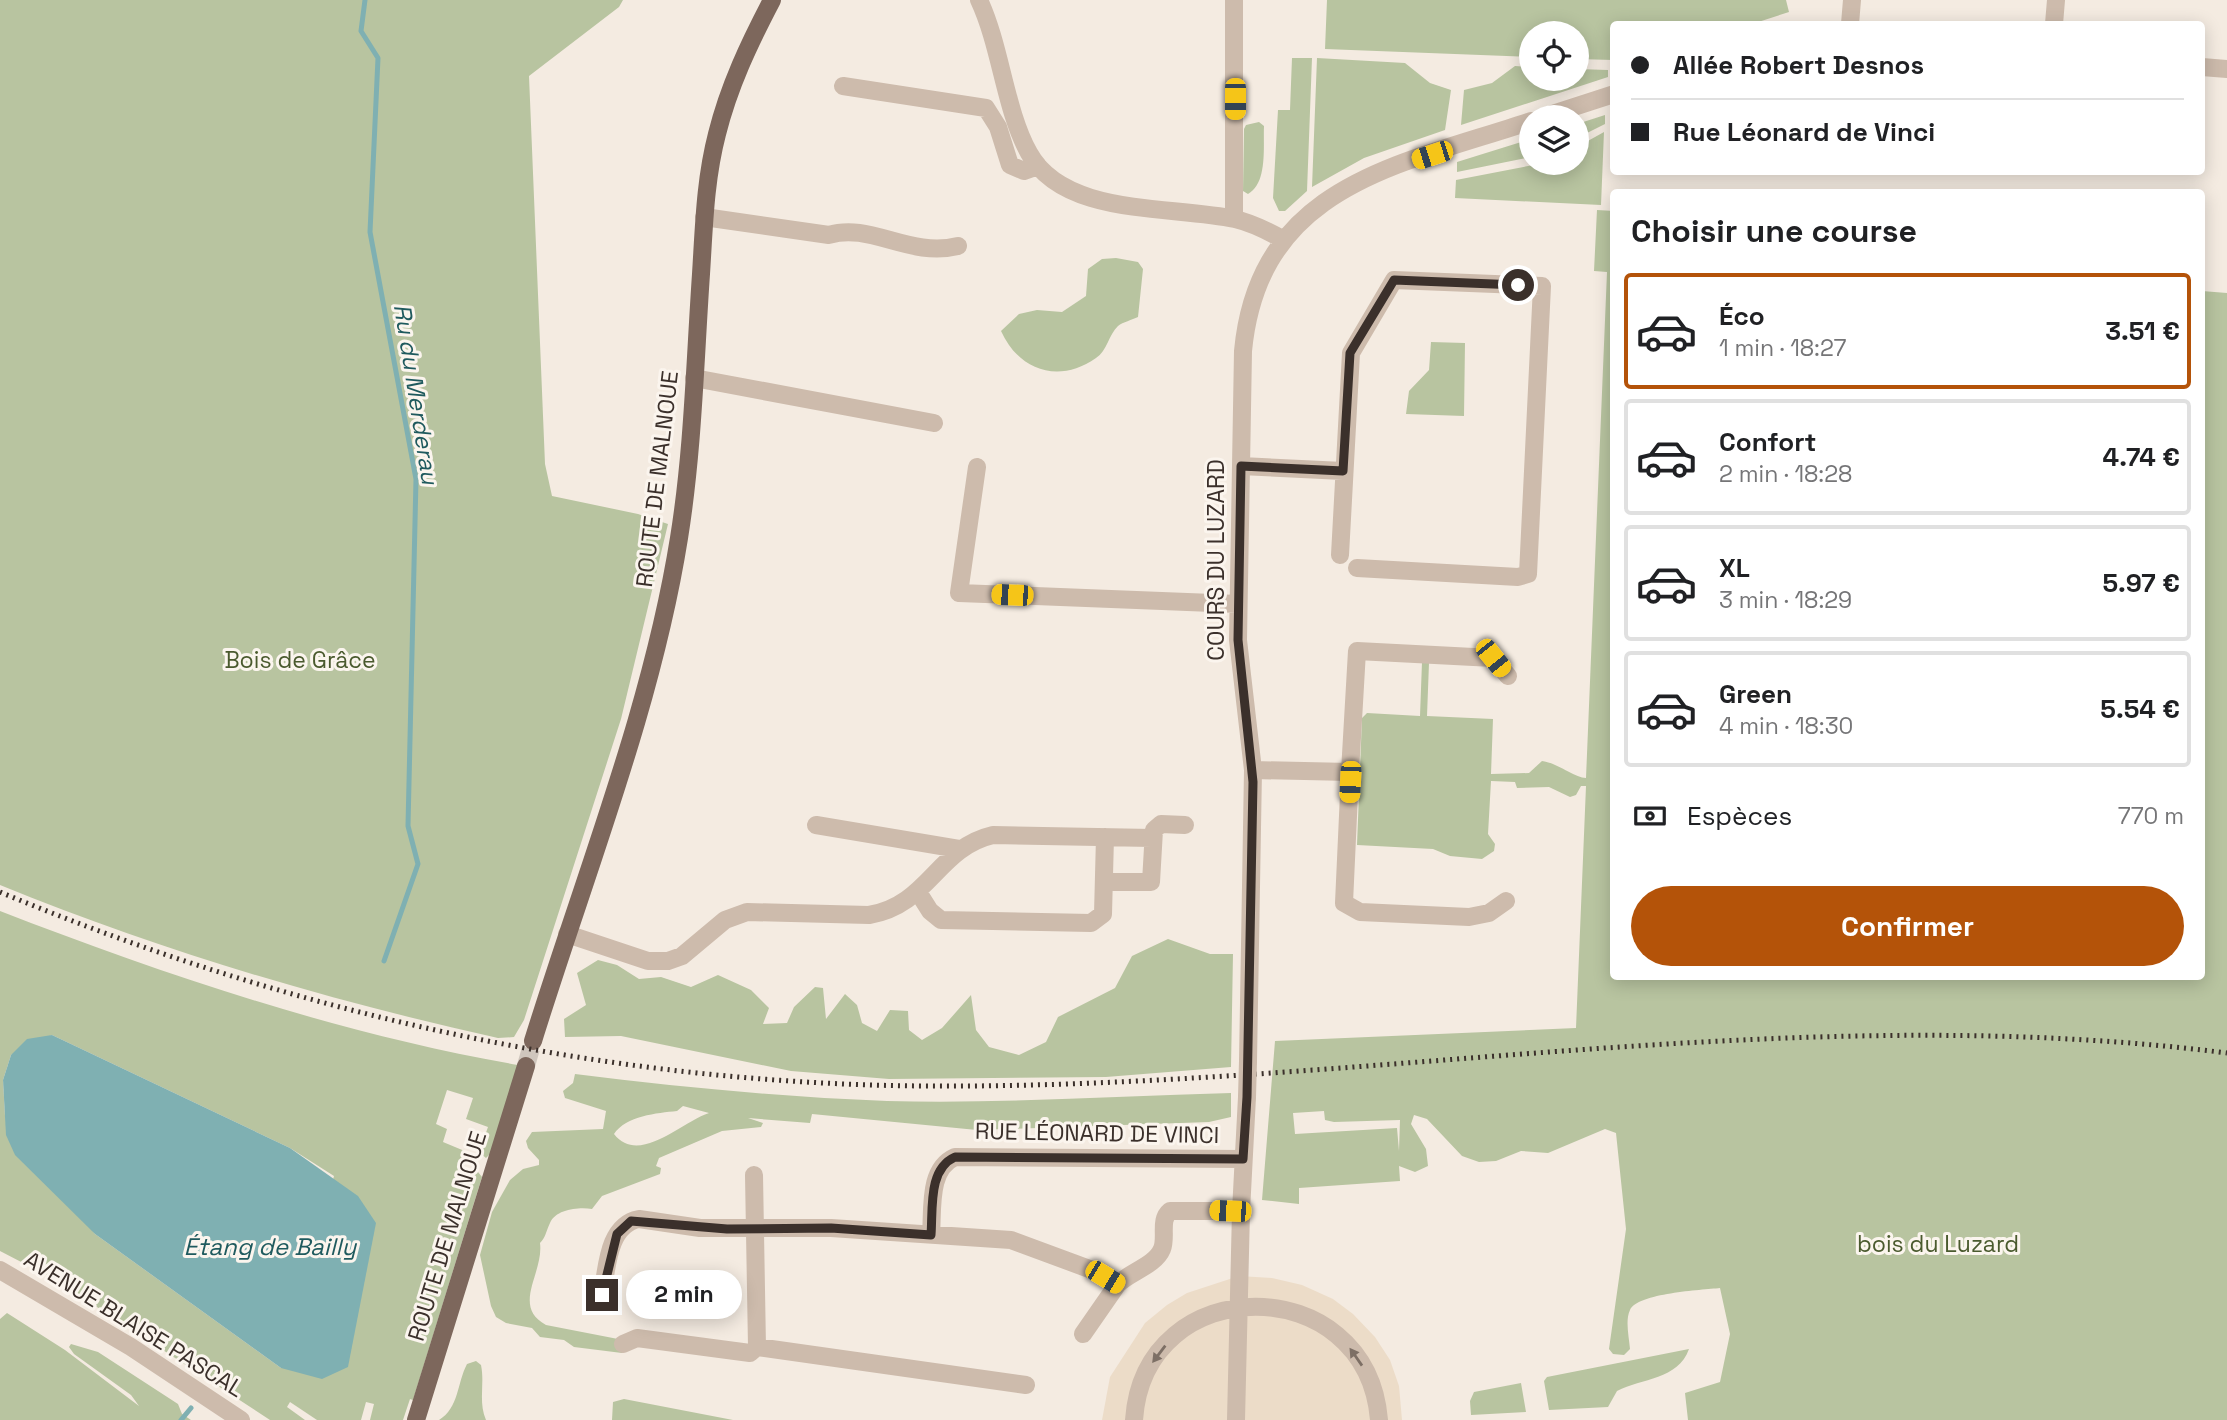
<!DOCTYPE html>
<html lang="fr">
<head>
<meta charset="utf-8">
<style>
	body { margin:0; font-family:"Space Grotesk",sans-serif; background:#f6f6f6; color:#202124; height:100vh; display:flex; flex-direction:column; font-size:26px; white-space:nowrap }
	* { box-sizing:border-box; margin:0 }
	p { font-size:23px; color:#757577 }
	.icon { flex:none; width:38px; height:38px; fill:none; stroke:currentColor; stroke-width:2; stroke-linecap:round; stroke-linejoin:round }
	.map { position:relative; flex:1; overflow:hidden }
	.details { position:absolute; left:1610px; top:189px; width:595px; height:791px; display:flex; flex-direction:column; background:#fff; border-radius:7px; box-shadow:0 4px 18px #0003 }
	.details>* { flex:none }
	.hud { position:absolute; left:1610px; top:21px; width:595px; height:154px; border-radius:7px; box-shadow:0 4px 18px #0003; display:grid; align-content:center; height:154px; padding:0 21px; background:#fff }
	.tools { position:absolute; left:1519px; top:21px; display:grid; gap:14px }
	.tools a { display:grid; place-items:center; width:70px; height:70px; border-radius:50%; background:#fff; box-shadow:0 4px 18px #0003; font-size:35px }
	.end { position:absolute; width:32px; height:32px; margin:-16px; border:9px solid #3b302b; background:#fff; box-shadow:0 0 0 4px #fff }
	.from { border-radius:50% }
	.bubble { position:absolute; height:49px; border-radius:24px; background:#fff; box-shadow:0 4px 18px #0003; font-size:23px; font-weight:700; line-height:49px; text-align:center }
	.car { position:absolute; width:21px; height:42px; margin:-21px -10px; border-radius:9px; box-shadow:0 0 5px 2px #0007; background:linear-gradient(#f5c518 24%,#345 0 40%,#f5c518 0 76%,#345 0 86%,#f5c518 0) }
	.hud b { display:flex; align-items:center; gap:24px; height:66px; font-size:26px }
	.hud b+b { border-top:2px solid #e0e0e0 }
	.hud i { width:18px; height:18px; background:#202124 }
	ul { padding:0; list-style:none }
	li { display:flex; align-items:center; gap:21px; height:116px; margin:0 14px 10px; padding:0 7px; border:4px solid #e0e0e0; border-radius:7px }
	li div { flex:1 }
	li b { display:block; font-size:26px }
	li em { font-style:normal; font-weight:700 }
	li.selected { border-color:#b45309 }
	li>.icon { width:63px; height:63px; stroke-width:1.5 }
	h2 { padding:0 21px; font-size:32px; line-height:84px }
	.pay { display:flex; align-items:center; gap:18px; height:77px; padding:0 21px; font-size:26px }
	.pay p { margin-inline-start:auto }
	.action { display:flex; gap:14px; margin-top:auto; padding:14px 21px }
	.action a { flex:1; height:80px; border-radius:42px; background:#b45309; color:#fff; font-size:28px; font-weight:700; line-height:80px; text-align:center }
	.map>svg:first-child { display:block }
	.green { fill:#b8c4a0; fill-rule:evenodd }
	.plaza { fill:#ecdcc8 }
	.water { fill:#7fb0b2 }
	.lines { fill:none; stroke-linecap:round; stroke-linejoin:round }
	.stream { stroke:#7fb0b2; stroke-width:5 }
	.major-tunnel { stroke:#cfc6bd; stroke-width:18; stroke-dasharray:18 9; stroke-linecap:butt }
	.minor { stroke:#cdbbac; stroke-width:18 }
	.major { stroke:#7d675c; stroke-width:18 }
	.rail { stroke:#3b302b; stroke-width:5; stroke-dasharray:2 5; stroke-linecap:butt }
	.minor-bridge { stroke:#cdbbac; stroke-width:18 }
	.oneway { fill:#7d6f65 }
	.route { stroke:#3b302b; stroke-width:9 }
	.labels { text-anchor:middle; stroke-width:6; stroke-linejoin:round; paint-order:stroke }
	.street-label { font-size:23px; fill:#3b302b; stroke:#fbf5ee }
	.park-label { font-size:23px; fill:#4a5a2e; stroke:#fbf5ee }
	.water-label { font-size:24px; font-style:italic; fill:#1f5a5e; stroke:#fbf5ee }
</style>
</head>
<body>
<div class="map">
<svg width="2227" height="1420" viewBox="0 0 2227 1420">
	<rect width="100%" height="100%" fill="#f4ebe1"/>
	<path class="green" d="M 0,0 L 623,0 L 619,7 L 529,76 L 545,464 L 552,496 L 638,514 L 668,524 L 621,719 L 524,1020 L 514,1037 L 498,1038 C 327,1000 162,951 0,885 Z
		M 1327,0 L 1786,0 L 1789,12 L 1752,24 L 1614,24 L 1613,60 L 1577,59 L 1577,33 L 1531,33 L 1531,57 L 1325,49 Z
		M 1292,58 L 1312,58 L 1307,191 L 1285,211 L 1279,211 L 1273,198 L 1278,110 L 1290,110 Z
		M 1317,58 L 1405,63 L 1430,83 L 1451,90 L 1445,130 L 1364,158 L 1312,187 Z
		M 1515,66 L 1531,67 L 1531,79 L 1577,79 L 1577,69 L 1608,70 L 1608,77 L 1461,125 L 1464,90 L 1492,83 Z
		M 1605,115 L 1605,124 L 1577,138 L 1577,124 Z
		M 1259,122 L 1264,126 C 1263,146 1268,183 1248,194 L 1243,191 L 1244,129 L 1246,125 Z
		M 1604,132 L 1601,205 L 1455,198 L 1456,180 L 1544,163 L 1577,163 L 1577,147 Z
		M 1531,139 L 1531,157 L 1457,172 L 1457,162 Z
		M 1597,210 L 1614,211 L 1614,976 L 2202,976 L 2202,291 L 2227,293 L 2227,1420 L 1688,1420 L 1685,1393 L 1720,1382 L 1730,1334 L 1720,1288 C 1701,1290 1638,1293 1630,1310 C 1625,1320 1629,1337 1630,1349 L 1624,1355 L 1613,1354 L 1609,1349 L 1626,1229 L 1616,1133 L 1605,1129 L 1548,1153 L 1521,1151 L 1496,1161 L 1479,1162 L 1462,1156 L 1427,1119 L 1414,1115 L 1411,1124 L 1426,1149 L 1428,1166 L 1415,1172 L 1399,1166 L 1400,1181 L 1299,1188 L 1299,1204 L 1262,1200 L 1275,1041 L 1576,1028 L 1586,786 L 1581,786 L 1576,795 L 1570,797 L 1549,787 L 1517,788 L 1515,782 L 1491,781 L 1488,834 L 1495,844 L 1494,851 L 1482,859 L 1450,856 L 1433,849 L 1357,845 L 1362,718 L 1367,713 L 1420,716 L 1422,662 L 1429,663 L 1427,716 L 1493,719 L 1491,774 L 1529,773 L 1542,761 C 1558,763 1575,778 1586,778 L 1607,272 L 1594,271 ZM 1324,1111 L 1325,1120 L 1334,1122 L 1400,1120 L 1399,1151 L 1397,1128 L 1295,1134 L 1293,1113 Z
		M 1116,258 L 1138,262 L 1143,269 L 1138,317 C 1132,320 1123,322 1118,326 C 1109,334 1107,351 1096,358 C 1059,384 1019,371 1001,331 L 1019,314 L 1037,310 L 1062,312 L 1086,296 L 1088,269 L 1102,259 Z
		M 1431,342 L 1465,343 L 1464,416 L 1406,414 L 1409,391 L 1429,370 Z
		M 0,911 C 168,976 340,1034 518,1065 L 490,1154 L 486,1158 L 479,1152 L 488,1127 L 466,1119 L 473,1098 L 447,1090 L 436,1124 L 447,1129 L 443,1142 L 467,1152 L 464,1168 L 478,1172 L 482,1177 L 413,1400 L 410,1399 L 403,1420 L 370,1420 L 374,1404 L 366,1402 L 361,1420 L 317,1420 L 290,1402 L 287,1407 L 305,1420 L 270,1420 L 54,1279 L 0,1251 ZM 52,1035 L 290,1148 L 334,1176 L 281,1368 L 95,1234 L 5,1116 L 3,1080 L 11,1055 Z
		M 1168,939 L 1210,954 L 1233,954 L 1231,1067 L 1106,1077 L 889,1079 L 791,1071 L 621,1036 L 565,1037 L 564,1019 L 586,1005 L 577,973 L 598,960 L 617,965 L 639,979 L 661,977 L 691,987 L 718,975 L 751,990 L 769,1008 L 763,1024 L 787,1023 L 794,1007 L 815,987 L 823,988 L 826,1019 L 845,994 L 857,1005 L 862,1023 L 877,1031 L 890,1010 L 908,1011 L 909,1030 L 922,1040 L 942,1028 L 971,995 L 976,1030 L 989,1047 L 1019,1055 L 1046,1042 L 1058,1017 L 1115,988 L 1132,956 Z
		M 575,1074 C 679,1087 782,1097 887,1101 C 1002,1104 1116,1096 1231,1093 L 1231,1117 L 1209,1122 L 977,1130 L 812,1114 L 810,1123 L 748,1118 L 763,1123 L 761,1127 L 722,1131 L 659,1158 L 656,1166 L 661,1168 L 660,1174 L 602,1196 L 592,1209 C 579,1207 556,1209 550,1223 C 546,1231 546,1237 540,1243 C 544,1273 511,1306 546,1325 L 618,1339 L 625,1348 L 622,1353 L 574,1347 L 564,1340 L 540,1337 L 532,1328 L 506,1323 L 496,1317 L 491,1306 L 480,1255 L 492,1212 L 510,1180 L 523,1169 L 539,1165 L 539,1160 L 528,1148 L 526,1141 L 532,1132 L 603,1129 L 606,1111 L 565,1098 L 563,1091 L 573,1083 ZM 683,1106 L 709,1113 C 681,1122 639,1166 614,1134 C 626,1116 657,1113 677,1111 Z
		M 7,1313 L 65,1350 L 139,1406 L 131,1395 L 74,1354 L 69,1347 L 71,1344 L 98,1352 L 178,1404 L 182,1414 L 191,1420 L 0,1420 L 0,1319 Z
		M 1689,1349 C 1678,1380 1642,1378 1617,1391 L 1608,1407 L 1549,1410 L 1544,1381 L 1547,1377 Z
		M 476,1361 L 481,1365 C 485,1384 478,1401 486,1420 L 439,1420 C 459,1408 457,1383 467,1364 Z
		M 1521,1383 L 1526,1412 L 1471,1415 L 1470,1401 L 1474,1392 Z
		M 624,1399 L 733,1420 L 612,1420 L 613,1402 Z"/>
	<path class="plaza" d="M 1239,1276 L 1272,1278 L 1302,1285 L 1333,1299 L 1353,1314 L 1375,1337 L 1390,1360 L 1399,1386 L 1402,1420 L 1102,1420 L 1110,1377 L 1145,1323 L 1167,1305 L 1187,1293 Z"/>
	<path class="water" d="M 52,1035 L 290,1148 L 358,1196 L 376,1223 L 348,1367 L 322,1379 L 281,1368 L 95,1234 L 15,1155 L 6,1135 L 3,1080 L 11,1055 L 27,1039 Z"/>
	<g class="lines">
		<path class="stream" d="M 365,0 L 361,31 L 378,58 L 370,232 L 416,479 L 408,826 L 418,864 L 384,961
			M 181,1420 L 191,1408"/>
		<path class="major-tunnel" d="M 526,1066 L 533,1041"/>
		<path class="minor" d="M 979,0 C 1001,47 1005,110 1029,153 C 1064,217 1171,205 1235,219 C 1252,223 1268,231 1284,240
			M 1234,0 L 1234,219
			M 1850,24 L 1852,0
			M 2054,24 L 2056,0
			M 2202,67 L 2227,69
			M 843,86 L 986,108 L 998,127 L 1010,165 L 1024,171 L 1038,166
			M 1543,117 L 1614,94
			M 704,217 L 829,235 C 870,222 909,258 958,246
			M 694,378 L 934,423
			M 1241,466 L 1343,471
			M 977,467 L 959,593 L 1238,604
			M 1340,555 L 1351,353 L 1394,280 L 1542,286 L 1528,574 L 1518,577 L 1357,568
			M 1253,770 L 1350,772 L 1357,651 L 1493,658 L 1508,676
			M 1350,772 L 1344,903 L 1360,912 L 1469,917 L 1489,913 L 1506,901
			M 816,825 L 959,849
			M 1105,882 L 1151,882 L 1154,830 L 1161,824 L 1185,825
			M 918,892 L 930,911 L 941,920 L 1091,923 L 1103,914 L 1105,837
			M 567,934 L 648,961 L 668,961 L 682,956 L 725,920 L 747,912 L 869,915 C 929,905 937,848 993,835 L 1152,838
			M 1248,1061 L 1253,770 L 1238,640 L 1243,351 C 1259,184 1400,165 1531,121
			M 754,1175 L 757,1347
			M 931,1235 C 933,1208 928,1169 955,1157 L 1243,1159
			M 0,1270 L 131,1347 L 241,1420
			M 602,1295 C 607,1270 607,1225 639,1219 L 700,1228 L 831,1228 L 1011,1240 L 1092,1270 L 1117,1285 C 1129,1272 1155,1266 1162,1249 C 1167,1237 1159,1220 1170,1211 L 1241,1211
			M 1083,1334 L 1117,1285
			M 623,1344 L 637,1338 L 750,1353 L 757,1347 L 1026,1385
			M 1134,1420 C 1144,1269 1367,1269 1379,1420
			M 1236,1420 L 1241,1211 L 1247,1097"/>
		<path class="major" d="M 533,1041 C 584,876 652,708 679,538 C 693,451 695,361 701,274 C 704,227 705,180 717,134 C 729,86 749,44 772,0
			M 416,1420 L 526,1066"/>
		<path class="rail" d="M 0,892 C 293,1014 608,1084 926,1086 C 1359,1089 1795,998 2227,1053"/>
		<path class="minor-bridge" d="M 1247,1097 L 1248,1061"/>
	</g>
	<defs><path id="oneway-solid" d="M-6-.8H1V-3.2L6.5 0L1 3.2V.8H-6Z" transform="scale(1.75)"/></defs>
	<g class="oneway">
		<use href="#oneway-solid" transform="translate(1159 1354) rotate(127)"/>
		<use href="#oneway-solid" transform="translate(1356 1357) rotate(-125)"/>
	</g>
	<g class="lines">
		<path class="route" d="M 602,1295 L 617,1234 L 631,1221 L 727,1229 L 831,1228 L 931,1235 C 933,1208 928,1169 955,1157 L 1243,1159 L 1247,1097 L 1253,782 L 1238,640 L 1241,466 L 1343,471 L 1350,353 L 1394,280 L 1518,285"/>
	</g>
	<g class="labels">
		<g class="street-label">
			<text transform="translate(657 479) rotate(-83)" y="8">ROUTE DE MALNOUE</text>
			<text transform="translate(1216 560) rotate(-90)" y="8">COURS DU LUZARD</text>
			<text transform="translate(1097 1133) rotate(1)" y="8">RUE LÉONARD DE VINCI</text>
			<text transform="translate(447 1236) rotate(-73)" y="8">ROUTE DE MALNOUE</text>
			<text transform="translate(134 1324) rotate(32)" y="8">AVENUE BLAISE PASCAL</text>
		</g>
		<g class="park-label">
			<text x="300" y="668">Bois de Grâce</text>
			<text x="1938" y="1252">bois du Luzard</text>
		</g>
		<g class="water-label">
			<text transform="translate(416 394) rotate(81)" y="8">Ru du Merderau</text>
			<text x="270" y="1255">Étang de Bailly</text>
		</g>
	</g>
</svg>
<div class="tools">
<a><svg class="icon" aria-label="locate" viewBox="0 0 24 24"><circle cx="12" cy="12" r="6"/><path d="M12 2v4M12 18v4M2 12h4M18 12h4"/></svg></a>
<a><svg class="icon" aria-label="layers" viewBox="0 0 24 24"><path d="M12 4l9 5-9 5-9-5zM3 14l9 5 9-5"/></svg></a>
</div>
<i class="end from" style="left:1518px;top:285px"></i>
<i class="end" style="left:602px;top:1295px"></i>
<div class="bubble" style="left:626px;top:1270px;width:116px">2 min</div>
<i class="car" style="left:1235px;top:99px;rotate:180deg"></i>
<i class="car" style="left:1432px;top:155px;rotate:252deg"></i>
<i class="car" style="left:1012px;top:595px;rotate:272deg"></i>
<i class="car" style="left:1493px;top:658px;rotate:141deg"></i>
<i class="car" style="left:1350px;top:782px;rotate:183deg"></i>
<i class="car" style="left:1230px;top:1211px;rotate:272deg"></i>
<i class="car" style="left:1105px;top:1277px;rotate:121deg"></i>
<div class="hud">
<b><i class="from"></i>Allée Robert Desnos</b>
<b><i></i>Rue Léonard de Vinci</b>
</div>
<section class="details">
<h2>Choisir une course</h2>
<ul>
<li class="selected"><svg class="icon" aria-label="car" viewBox="0 0 24 24"><path d="M5 17H2v-5l4-1 3-4h7l3 4 3 1v5h-3M9 17h6M6 11h13"/><circle cx="7" cy="17" r="2"/><circle cx="17" cy="17" r="2"/></svg><div><b>Éco</b><p>1 min · 18:27</p></div><em>3.51 €</em></li>
<li><svg class="icon" aria-label="car" viewBox="0 0 24 24"><path d="M5 17H2v-5l4-1 3-4h7l3 4 3 1v5h-3M9 17h6M6 11h13"/><circle cx="7" cy="17" r="2"/><circle cx="17" cy="17" r="2"/></svg><div><b>Confort</b><p>2 min · 18:28</p></div><em>4.74 €</em></li>
<li><svg class="icon" aria-label="car" viewBox="0 0 24 24"><path d="M5 17H2v-5l4-1 3-4h7l3 4 3 1v5h-3M9 17h6M6 11h13"/><circle cx="7" cy="17" r="2"/><circle cx="17" cy="17" r="2"/></svg><div><b>XL</b><p>3 min · 18:29</p></div><em>5.97 €</em></li>
<li><svg class="icon" aria-label="car" viewBox="0 0 24 24"><path d="M5 17H2v-5l4-1 3-4h7l3 4 3 1v5h-3M9 17h6M6 11h13"/><circle cx="7" cy="17" r="2"/><circle cx="17" cy="17" r="2"/></svg><div><b>Green</b><p>4 min · 18:30</p></div><em>5.54 €</em></li>
</ul>
<div class="pay"><svg class="icon" aria-label="cash" viewBox="0 0 24 24"><path d="M3 7h18v10H3z"/><circle cx="12" cy="12" r="2"/></svg>Espèces<p>770 m</p></div>
<div class="action"><a>Confirmer</a></div>
</section>
</div>
</body>
</html>
